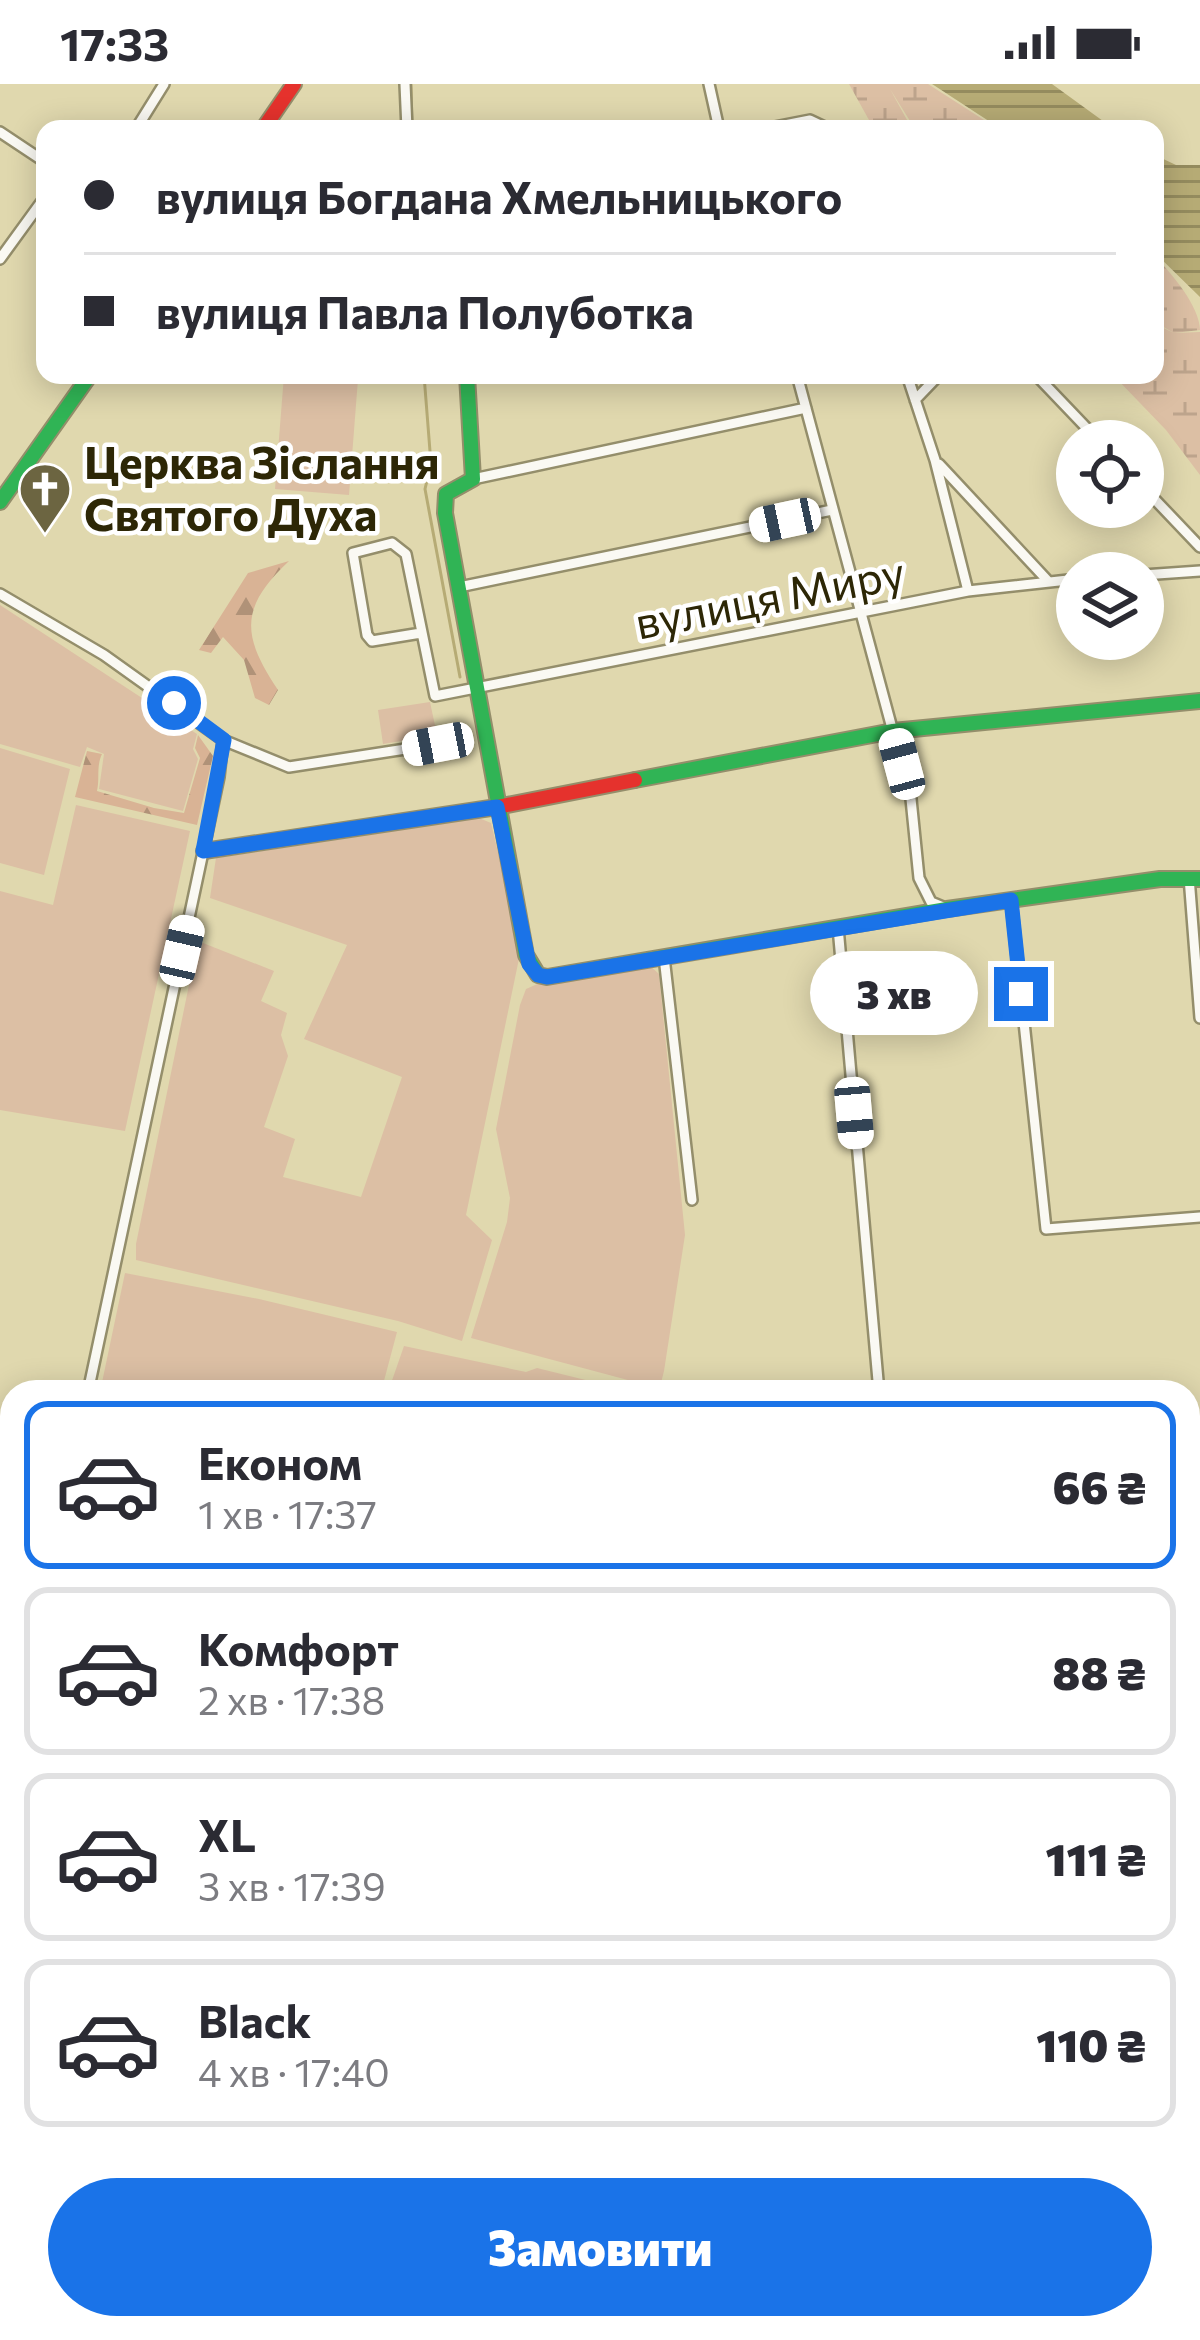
<!DOCTYPE html>
<html lang="uk">
<head>
<meta charset="utf-8">
<style>
	body { margin:0; font-family:Commissioner,sans-serif; background:#f2f2f3; color:#2b2b33; height:100vh; display:flex; flex-direction:column; font-size:45px; white-space:nowrap }
	* { box-sizing:border-box; margin:0 }
	p { font-size:39px; color:#7c7c81 }
	.icon { flex:none; width:66px; height:66px; fill:none; stroke:currentColor; stroke-width:2; stroke-linecap:round; stroke-linejoin:round }
	.map { position:relative; flex:1; overflow:hidden }
	.drawer { position:absolute; left:0px; top:1296px; width:1200px; height:960px; display:flex; flex-direction:column; background:#fff; border-radius:36px 36px 0 0; box-shadow:0 6px 30px #0003 }
	.drawer>* { flex:none }
	.guide { position:absolute; left:36px; top:36px; width:1128px; height:264px; border-radius:24px; box-shadow:0 6px 30px #0003; display:grid; align-content:center; height:264px; padding:0 48px; background:#fff }
	.tools { position:absolute; left:1056px; top:336px; display:grid; gap:24px }
	.tools a { display:grid; place-items:center; width:108px; height:108px; border-radius:50%; background:#fff; box-shadow:0 6px 30px #0003; font-size:60px }
	.end { position:absolute; width:54px; height:54px; margin:-27px; border:15px solid #1a73e8; background:#fff; box-shadow:0 0 0 6px #fff }
	.from { border-radius:50% }
	.bubble { position:absolute; height:84px; border-radius:42px; background:#fff; box-shadow:0 6px 30px #0003; font-size:39px; font-weight:800; line-height:84px; text-align:center }
	.car { position:absolute; width:36px; height:72px; margin:-36px -18px; border-radius:15px; box-shadow:0 0 9px 3px #0007; background:linear-gradient(#fff 24%,#345 0 40%,#fff 0 76%,#345 0 86%,#fff 0) }
	.guide b { display:flex; align-items:center; gap:42px; height:114px; font-size:45px }
	.guide b+b { border-top:3px solid #e1e1e2 }
	.guide i { width:30px; height:30px; background:#2b2b33 }
	ul { padding:21px 0 0; list-style:none }
	li { display:flex; align-items:center; gap:36px; height:168px; margin:0 24px 18px; padding:0 24px; border:6px solid #e1e1e2; border-radius:24px }
	li div { flex:1 }
	li b { display:block; font-size:45px }
	li em { font-style:normal; font-weight:800 }
	li.active { border-color:#1a73e8 }
	li>.icon { width:108px; height:108px; stroke-width:1.5 }
	.button { display:flex; gap:24px; margin-top:auto; padding:24px 48px }
	.button a { flex:1; height:138px; border-radius:72px; background:#1a73e8; color:#fff; font-size:48px; font-weight:800; line-height:138px; text-align:center }
	.status { display:flex; justify-content:space-between; align-items:center; height:84px; padding:0 60px; background:#fff; direction:ltr }
	.status svg { height:33px; fill:currentColor }
	.map>svg:first-child { display:block }
	.forest { fill:url(#forest-firs) }
	.wetland { fill:url(#wetland-marsh) }
	.green { fill:#dcbfa4 }
	.water { fill:url(#water-rules) }
	.lines { fill:none; stroke-linecap:round; stroke-linejoin:round }
	.stream { stroke:#b6ab75; stroke-width:3 }
	.street-casing { stroke:#948e6b; stroke-width:14 }
	.fast-casing { stroke:#948e6b; stroke-width:18 }
	.jam-casing { stroke:#948e6b; stroke-width:18 }
	.street { stroke:#faf9f3; stroke-width:9 }
	.fast { stroke:#30b455; stroke-width:14 }
	.jam { stroke:#e5322d; stroke-width:14 }
	.route { stroke:#1a73e8; stroke-width:15 }
	.labels { text-anchor:middle; stroke-width:9; stroke-linejoin:round; paint-order:stroke }
	.poi-label { font-size:45px; font-weight:bold; fill:#2d2706; stroke:#fff; text-anchor:start }
	.street-label { font-size:45px; fill:#2d2706; stroke:#fff }
</style>
</head>
<body>
<div class="status"><b>17:33</b><svg viewBox="0 0 49 12"><path d="M0 12V9h3v3zM5 12V6h3v6zM10 12V3h3v9zM15 12V0h3v12zM26 1h20v11H26zM47 4h2v5h-2z"/></svg></div>
<div class="map">
<svg width="1200" height="2256" viewBox="0 0 1200 2256">
	<defs>
		<pattern id="forest-firs" width="22" height="20" patternUnits="userSpaceOnUse" patternTransform="scale(3)"><rect width="22" height="20" fill="#d9b395"/><path d="M5 1l3.5 6h-7zM16 11l3.5 6h-7z" fill="#b09278"/></pattern>
		<pattern id="wetland-marsh" width="20" height="14" patternUnits="userSpaceOnUse" patternTransform="scale(3)"><rect width="20" height="14" fill="#dcbfa4"/><path d="M1 5h8M5 5V1M11 12h8M15 12V8" fill="none" stroke="#bda48c"/></pattern>
		<pattern id="water-rules" width="6" height="5" patternUnits="userSpaceOnUse" patternTransform="scale(3)"><rect width="6" height="5" fill="#b6ab75"/><path d="M0 2.5h6" fill="none" stroke="#948b5e"/></pattern>
	</defs>
	<rect width="100%" height="100%" fill="#e0d8ae"/>
	<path class="forest" d="M 289,477 C 240,523 241,551 278,606 L 269,621 L 255,614 L 244,576 L 223,553 L 211,569 L 199,566 L 248,489 Z
		M 198,651 L 213,672 L 197,741 L 75,713 L 87,667 L 102,670 C 96,683 100,694 97,707 L 154,724 L 184,729 L 200,674 L 195,664 Z"/>
	<path class="wetland" d="M 849,0 L 928,0 L 998,45 L 915,45 L 890,5 L 912,45 L 874,45 Z
		M 1155,173 C 1171,188 1200,223 1200,246 L 1174,249 L 1200,248 L 1200,391 L 1166,346 L 1113,291 L 1155,291 L 1155,240 L 1174,249 L 1155,238 Z
		M 1200,1637 L 1200,2124 L 1188,2129 L 1188,1656 Z
		M 1200,2143 L 1200,2256 L 723,2256 L 774,2244 L 1188,2244 L 1188,2155 Z
		M 352,2244 L 622,2244 L 592,2256 L 351,2256 Z"/>
	<path class="green" d="M 284,291 L 358,295 L 349,411 L 275,405 Z
		M 0,521 L 197,650 L 193,665 L 198,675 L 183,727 L 99,705 L 104,670 L 87,663 L 80,683 L 0,660 Z
		M 430,618 L 437,651 L 383,660 L 378,626 Z
		M 0,664 L 70,685 L 44,791 L 0,779 Z
		M 76,721 L 190,747 L 125,1047 L 0,1026 L 0,807 L 53,821 Z
		M 479,734 L 491,739 L 521,865 L 466,1131 L 492,1156 L 462,1257 L 398,1237 L 136,1176 L 136,1160 L 198,857 L 274,887 L 261,917 L 287,929 L 281,951 L 288,972 L 264,1043 L 295,1055 L 283,1093 L 361,1113 L 402,993 L 304,955 L 347,861 L 210,814 L 216,774 Z
		M 649,881 L 659,890 L 685,1151 L 664,1287 L 661,1299 L 654,1303 L 471,1254 L 507,1138 L 510,1114 L 496,1045 L 520,921 L 526,905 L 542,898 Z
		M 125,1189 L 259,1215 L 397,1248 L 381,1308 L 100,1308 Z
		M 404,1262 L 526,1288 L 537,1284 L 634,1308 L 388,1308 Z"/>
	<path class="water" d="M 932,0 L 1052,0 L 1114,45 L 1001,45 Z
		M 1155,71 L 1176,81 L 1200,81 L 1200,213 L 1155,169 Z
		M 594,2244 L 774,2244 L 723,2256 L 579,2256 Z"/>
	<g class="lines">
		<path class="stream" d="M 411,0 L 412,45
			M 424,291 L 431,380 L 425,405 L 460,593
			M 0,1531 L 12,1530
			M 1188,2077 L 1200,2056
			M 1106,2256 L 1110,2244"/>
		<g class="street-casing">
			<path id="street" d="M 405,0 L 407,45
				M 709,0 L 719,45
				M 136,45 L 164,0
				M 764,45 L 810,36 L 829,45
				M 0,48 L 45,78
				M 0,175 L 45,113
				M 797,291 L 911,715 L 919,794 L 931,818 L 943,823
				M 907,291 L 935,376 L 968,507
				M 1036,291 L 1099,357
				M 915,316 L 939,291
				M 939,380 L 1048,497
				M 473,395 L 806,324
				M 1143,403 L 1200,463
				M 1143,491 L 1200,487
				M 459,503 L 832,426
				M 0,510 L 104,571 L 223,656 L 219,693 L 88,1308
				M 421,549 L 372,557 L 367,551 L 353,469 L 392,459 L 406,470 L 435,612 L 968,507 L 1077,495
				M 223,656 L 289,683 L 438,660
				M 1189,793 L 1200,934
				M 1011,816 L 1046,1145 L 1200,1133
				M 838,843 L 879,1308
				M 664,873 L 692,1116
				M 0,1787 L 12,1723
				M 0,1820 L 12,1822
				M 1188,1956 L 1200,1959
				M 307,2256 L 307,2244"/>
		</g>
		<g class="fast-casing">
			<path id="fast" d="M 467,291 L 473,395 L 446,410 L 445,429 L 526,871 L 538,891 L 547,893 L 947,825 L 1160,795 L 1200,795
				M 0,418 L 90,291
				M 635,696 L 893,647 L 1200,617"/>
		</g>
		<g class="jam-casing">
			<path id="jam" d="M 263,45 L 294,0
				M 204,767 L 497,723 L 635,696"/>
		</g>
		<use href="#street" class="street"/>
		<use href="#fast" class="fast"/>
		<use href="#jam" class="jam"/>
	</g>
	<g class="lines">
		<path class="route" d="M 174,619 L 224,656 L 203,767 L 497,723 L 529,880 L 538,891 L 547,893 L 1011,816 L 1021,910"/>
	</g>
	<defs>
		<g id="church-pin" transform="scale(2.7)"><path d="M0 17L-7.5 6A9.5 9.5 0 1 1 7.5 6Z" fill="#6c6541" stroke="#fff"/><path d="M-1.2-6h2.4v3.5h3.3v2.4h-3.3V6h-2.4V-.1h-3.3v-2.4h3.3Z" fill="#fff"/></g>
	</defs>
	<g fill-rule="evenodd">
		<use href="#church-pin" x="45" y="405"/>
	</g>
	<g class="labels">
		<g class="poi-label">
			<text x="84" y="395">Церква Зіслання<tspan x="84" dy="52">Святого Духа</tspan></text>
		</g>
		<g class="street-label">
			<text transform="translate(770 514) rotate(-11)" y="16">вулиця Миру</text>
		</g>
	</g>
</svg>
<div class="tools">
<a><svg class="icon" aria-label="locate" viewBox="0 0 24 24"><circle cx="12" cy="12" r="6"/><path d="M12 2v4M12 18v4M2 12h4M18 12h4"/></svg></a>
<a><svg class="icon" aria-label="layers" viewBox="0 0 24 24"><path d="M12 4l9 5-9 5-9-5zM3 14l9 5 9-5"/></svg></a>
</div>
<i class="end from" style="left:174px;top:619px"></i>
<i class="end" style="left:1021px;top:910px"></i>
<div class="bubble" style="left:810px;top:867px;width:168px">3 хв</div>
<i class="car" style="left:785px;top:436px;rotate:258deg"></i>
<i class="car" style="left:438px;top:660px;rotate:259deg"></i>
<i class="car" style="left:902px;top:680px;rotate:345deg"></i>
<i class="car" style="left:182px;top:867px;rotate:13deg"></i>
<i class="car" style="left:854px;top:1029px;rotate:175deg"></i>
<div class="guide">
<b><i class="from"></i>вулиця Богдана Хмельницького</b>
<b><i></i>вулиця Павла Полуботка</b>
</div>
<section class="drawer">
<ul>
<li class="active"><svg class="icon" aria-label="car" viewBox="0 0 24 24"><path d="M5 17H2v-5l4-1 3-4h7l3 4 3 1v5h-3M9 17h6M6 11h13"/><circle cx="7" cy="17" r="2"/><circle cx="17" cy="17" r="2"/></svg><div><b>Економ</b><p>1 хв · 17:37</p></div><em>66 ₴</em></li>
<li><svg class="icon" aria-label="car" viewBox="0 0 24 24"><path d="M5 17H2v-5l4-1 3-4h7l3 4 3 1v5h-3M9 17h6M6 11h13"/><circle cx="7" cy="17" r="2"/><circle cx="17" cy="17" r="2"/></svg><div><b>Комфорт</b><p>2 хв · 17:38</p></div><em>88 ₴</em></li>
<li><svg class="icon" aria-label="car" viewBox="0 0 24 24"><path d="M5 17H2v-5l4-1 3-4h7l3 4 3 1v5h-3M9 17h6M6 11h13"/><circle cx="7" cy="17" r="2"/><circle cx="17" cy="17" r="2"/></svg><div><b>XL</b><p>3 хв · 17:39</p></div><em>111 ₴</em></li>
<li><svg class="icon" aria-label="car" viewBox="0 0 24 24"><path d="M5 17H2v-5l4-1 3-4h7l3 4 3 1v5h-3M9 17h6M6 11h13"/><circle cx="7" cy="17" r="2"/><circle cx="17" cy="17" r="2"/></svg><div><b>Black</b><p>4 хв · 17:40</p></div><em>110 ₴</em></li>
</ul>
<div class="button"><a>Замовити</a></div>
</section>
</div>
</body>
</html>
